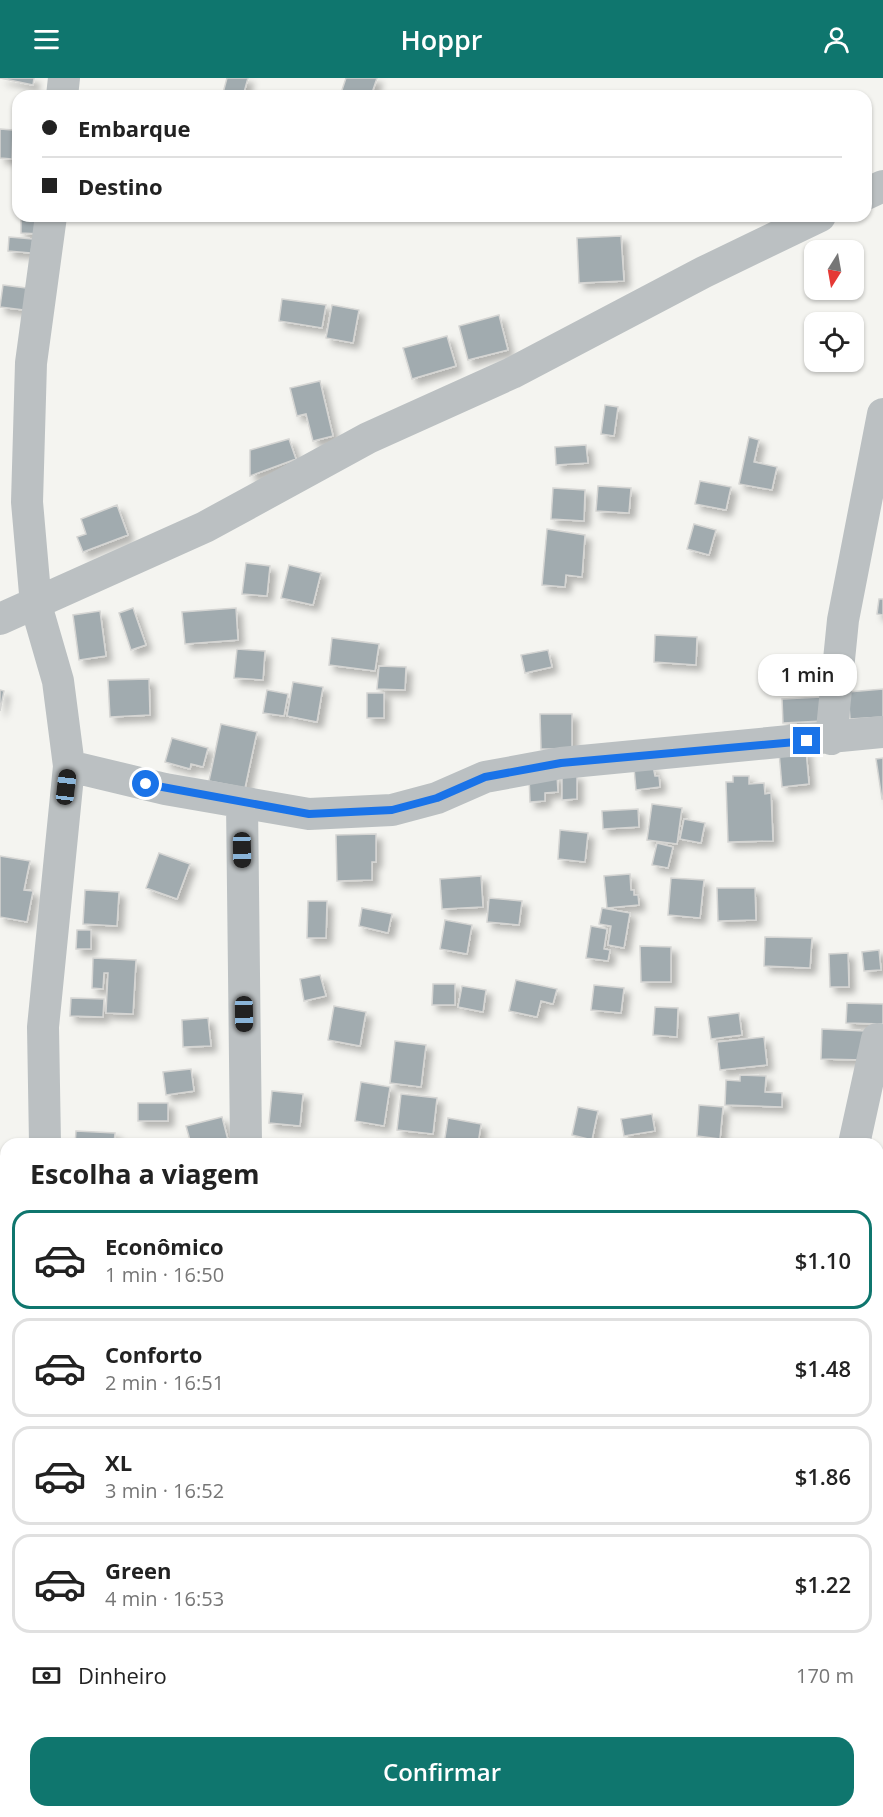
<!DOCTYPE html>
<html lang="pt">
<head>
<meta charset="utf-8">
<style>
	body { margin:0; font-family:"Open Sans",sans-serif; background:#f6f6f6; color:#222; height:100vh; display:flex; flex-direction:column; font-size:22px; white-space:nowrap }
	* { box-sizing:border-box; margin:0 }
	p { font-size:20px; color:#767676 }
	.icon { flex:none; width:33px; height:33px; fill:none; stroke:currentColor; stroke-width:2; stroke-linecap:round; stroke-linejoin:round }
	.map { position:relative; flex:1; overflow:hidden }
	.side { position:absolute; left:0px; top:1060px; width:884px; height:680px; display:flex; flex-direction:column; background:#fff; border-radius:18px 18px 0 0; box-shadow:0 2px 4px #0004 }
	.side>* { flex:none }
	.guide { position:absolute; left:12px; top:12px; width:860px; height:132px; border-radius:18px; box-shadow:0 2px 4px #0004; display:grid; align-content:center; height:132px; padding:0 30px; background:#fff }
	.needle { width:39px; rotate:191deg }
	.tools { position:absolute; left:804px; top:162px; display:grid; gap:12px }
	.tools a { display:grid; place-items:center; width:60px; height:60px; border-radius:12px; background:#fff; box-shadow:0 2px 4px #0004; font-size:30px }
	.end { position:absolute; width:27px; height:27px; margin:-14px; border:8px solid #1a73e8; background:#fff; box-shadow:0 0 0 3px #fff }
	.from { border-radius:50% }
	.bubble { position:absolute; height:42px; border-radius:18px; background:#fff; box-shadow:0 2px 4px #0004; font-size:20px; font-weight:600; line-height:42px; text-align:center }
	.car { position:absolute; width:18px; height:36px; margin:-18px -9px; border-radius:8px; box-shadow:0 0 4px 2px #0007; background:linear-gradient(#222 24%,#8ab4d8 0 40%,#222 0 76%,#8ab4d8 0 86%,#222 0) }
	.guide b { display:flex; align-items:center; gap:21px; height:57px; font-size:22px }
	.guide b+b { border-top:2px solid #e0e0e0 }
	.guide i { width:15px; height:15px; background:#222 }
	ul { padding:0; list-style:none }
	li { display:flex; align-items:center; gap:18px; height:99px; margin:0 12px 9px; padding:0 18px; border:3px solid #e0e0e0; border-radius:18px }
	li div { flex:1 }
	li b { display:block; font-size:22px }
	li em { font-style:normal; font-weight:600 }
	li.selected { border-color:#0f766e }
	li>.icon { width:54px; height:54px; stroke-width:1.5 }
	h2 { padding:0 30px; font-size:27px; line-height:72px }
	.pay { display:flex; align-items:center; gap:15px; height:66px; padding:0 30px; font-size:22px }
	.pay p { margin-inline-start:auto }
	.cta { display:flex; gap:12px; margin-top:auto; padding:12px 30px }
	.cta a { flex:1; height:69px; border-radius:18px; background:#0f766e; color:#fff; font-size:24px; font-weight:600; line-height:69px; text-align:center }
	header { display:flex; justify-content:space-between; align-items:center; height:78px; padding:0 30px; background:#0f766e; color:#fff; font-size:27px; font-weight:600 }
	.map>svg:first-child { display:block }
	.building { fill:#a1abaf; stroke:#d5d5d3; stroke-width:1.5; filter:url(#shadow) }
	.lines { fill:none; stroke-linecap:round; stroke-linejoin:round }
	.minor { stroke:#bbc0c2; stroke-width:32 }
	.route { stroke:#1a73e8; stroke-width:8 }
</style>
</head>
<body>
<header><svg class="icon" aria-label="menu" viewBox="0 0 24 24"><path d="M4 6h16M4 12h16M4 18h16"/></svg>Hoppr<svg class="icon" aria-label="person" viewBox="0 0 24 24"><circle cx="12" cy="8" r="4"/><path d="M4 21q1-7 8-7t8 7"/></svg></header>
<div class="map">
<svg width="883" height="1739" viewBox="0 0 883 1739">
	<defs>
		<filter id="shadow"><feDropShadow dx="5.5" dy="5.5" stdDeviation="3" flood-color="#0004"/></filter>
	</defs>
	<rect width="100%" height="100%" fill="#f4f4f0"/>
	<path class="building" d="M 0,0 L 34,0 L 33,7 Z
		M 227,0 L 248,0 L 243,18 L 223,15 Z
		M 346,0 L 377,0 L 371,18 L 340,18 Z
		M 0,51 L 13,52 L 12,81 L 0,80 Z
		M 21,138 L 40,138 L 40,156 L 21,155 Z
		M 621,158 L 624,203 L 579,205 L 577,160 Z
		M 9,159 L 33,161 L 31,175 L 8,173 Z
		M 3,207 L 34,211 L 32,233 L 0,229 Z
		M 282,221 L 326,227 L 322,250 L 279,243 Z
		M 332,227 L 359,232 L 353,265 L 326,260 Z
		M 499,237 L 508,272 L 468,282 L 459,248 Z
		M 447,258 L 456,288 L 412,301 L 403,270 Z
		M 320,303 L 333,358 L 313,363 L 306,336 L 297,338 L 290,310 Z
		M 605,327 L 618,329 L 614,358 L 601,356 Z
		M 749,359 L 759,362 L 754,384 L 777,389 L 772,412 L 739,406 Z
		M 289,361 L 296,381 L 250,398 L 250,372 Z
		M 586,367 L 588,385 L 556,387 L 555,369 Z
		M 700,403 L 731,409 L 726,432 L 695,426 Z
		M 598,408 L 631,410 L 629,435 L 596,433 Z
		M 553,410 L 585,412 L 584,443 L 551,441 Z
		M 117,427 L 128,457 L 83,474 L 77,459 L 86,456 L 81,441 Z
		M 694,446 L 716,452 L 709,477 L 687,471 Z
		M 547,451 L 585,457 L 582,499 L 566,497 L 565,509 L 542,507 Z
		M 246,485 L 270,488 L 267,518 L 242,516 Z
		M 289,487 L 321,495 L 313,527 L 281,520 Z
		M 879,521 L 883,521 L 883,537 L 877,536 Z
		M 133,530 L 146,567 L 131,572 L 119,535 Z
		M 236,530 L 238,562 L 185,566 L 182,534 Z
		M 100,533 L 106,578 L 79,582 L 73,537 Z
		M 655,557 L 697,559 L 696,587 L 654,584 Z
		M 332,560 L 379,566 L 375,593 L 329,587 Z
		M 237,571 L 265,573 L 263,602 L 234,600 Z
		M 548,572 L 552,589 L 525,595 L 521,577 Z
		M 379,588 L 406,589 L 405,612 L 377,611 Z
		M 149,601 L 150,637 L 110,639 L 108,602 Z
		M 293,604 L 323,609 L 317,644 L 287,638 Z
		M 883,611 L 883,639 L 850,641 L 848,614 Z
		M 0,612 L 4,613 L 0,633 Z
		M 267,612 L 288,616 L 284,638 L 263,635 Z
		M 367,615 L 384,615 L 384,640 L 367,640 Z
		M 822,619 L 823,643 L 783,645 L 782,621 Z
		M 540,636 L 572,636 L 572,671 L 541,671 Z
		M 221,646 L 257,654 L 245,710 L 209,703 Z
		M 172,660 L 208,670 L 203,689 L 191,686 L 190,691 L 165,684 Z
		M 806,672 L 809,706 L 782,709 L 779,674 Z
		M 883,680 L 883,721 L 882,721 L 876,681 Z
		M 653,688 L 655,698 L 659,698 L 660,709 L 636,712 L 634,690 Z
		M 557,697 L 558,714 L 545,715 L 545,723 L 530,724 L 529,698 Z
		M 562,697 L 577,697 L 577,721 L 562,722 Z
		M 733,698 L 749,698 L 749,706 L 764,705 L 765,716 L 771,715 L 773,763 L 728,764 L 726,704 L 733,704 Z
		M 652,726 L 682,730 L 677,766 L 647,762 Z
		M 638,731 L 639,749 L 603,751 L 602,733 Z
		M 684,741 L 705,745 L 701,765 L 680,761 Z
		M 560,752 L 588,755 L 585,784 L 558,781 Z
		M 376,756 L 376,784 L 372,784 L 372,802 L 337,803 L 336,757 Z
		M 657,765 L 673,769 L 668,790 L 652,787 Z
		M 159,775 L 190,786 L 177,821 L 146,810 Z
		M 0,778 L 30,783 L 24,812 L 33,813 L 27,844 L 0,839 Z
		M 630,796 L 631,812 L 634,812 L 634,817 L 638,817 L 639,827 L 607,830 L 604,798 Z
		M 481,798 L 483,829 L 442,831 L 440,801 Z
		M 671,800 L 704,802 L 700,840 L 668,837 Z
		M 717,810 L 755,810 L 756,842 L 718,843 Z
		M 85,812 L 119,814 L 117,848 L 83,846 Z
		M 489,820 L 522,823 L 519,847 L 487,844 Z
		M 308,823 L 327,823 L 326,860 L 307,860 Z
		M 362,830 L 392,836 L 388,855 L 359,848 Z
		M 602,830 L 630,835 L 624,870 L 608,867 L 611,848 L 599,846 Z
		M 445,842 L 472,847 L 467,876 L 440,871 Z
		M 591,848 L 607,851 L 604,871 L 610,872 L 608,883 L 586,880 Z
		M 77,852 L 91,852 L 91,871 L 76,871 Z
		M 765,859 L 812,860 L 810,890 L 764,888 Z
		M 640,868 L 671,869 L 671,904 L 641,904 Z
		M 879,872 L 881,892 L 864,893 L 862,874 Z
		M 848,875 L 849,909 L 830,909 L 829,876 Z
		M 93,880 L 136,882 L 133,936 L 106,935 L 108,895 L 104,895 L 103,911 L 92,910 Z
		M 320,897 L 326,918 L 304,923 L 300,901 Z
		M 516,902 L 557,911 L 553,926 L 541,923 L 537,939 L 509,933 Z
		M 433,906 L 455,906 L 455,927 L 432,927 Z
		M 594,907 L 624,910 L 621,935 L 591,932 Z
		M 462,908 L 486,912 L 483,934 L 458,929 Z
		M 71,920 L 104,921 L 103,939 L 70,938 Z
		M 847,925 L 883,926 L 883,946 L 846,945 Z
		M 334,928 L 366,934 L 360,968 L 328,962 Z
		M 655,929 L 678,930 L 677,959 L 653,957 Z
		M 739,935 L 742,957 L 711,961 L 708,939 Z
		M 208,940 L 211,968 L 183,969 L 182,942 Z
		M 822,951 L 866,953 L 865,982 L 821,981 Z
		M 764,959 L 767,987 L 720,992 L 717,964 Z
		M 395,963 L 426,967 L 421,1009 L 390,1005 Z
		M 191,991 L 194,1013 L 166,1017 L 163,994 Z
		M 740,997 L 766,998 L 765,1014 L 782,1015 L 782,1029 L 725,1027 L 726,1002 L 740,1003 Z
		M 361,1004 L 390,1009 L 384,1048 L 355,1043 Z
		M 272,1013 L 303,1016 L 300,1048 L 269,1045 Z
		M 401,1016 L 437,1020 L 433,1056 L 397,1052 Z
		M 138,1025 L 168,1025 L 168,1043 L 138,1043 Z
		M 699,1027 L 723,1029 L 720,1061 L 697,1058 Z
		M 578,1029 L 598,1033 L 592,1062 L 572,1057 Z
		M 652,1036 L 655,1053 L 624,1058 L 621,1041 Z
		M 222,1039 L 228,1062 L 208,1066 L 191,1066 L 186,1048 Z
		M 448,1040 L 481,1046 L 478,1066 L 459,1062 L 458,1066 L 444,1066 Z
		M 76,1053 L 115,1055 L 114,1066 L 75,1066 Z
		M 878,1133 L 883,1133 L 883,1170 L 878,1169 Z
		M 0,1177 L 6,1177 L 6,1201 L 0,1201 Z
		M 0,1215 L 6,1215 L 6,1231 L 0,1231 Z
		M 3,1299 L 6,1299 L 6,1354 L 0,1354 Z
		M 883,1394 L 883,1447 L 880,1447 L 878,1395 Z
		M 0,1448 L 6,1448 L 6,1479 L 0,1479 Z
		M 878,1510 L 883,1527 L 878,1531 Z
		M 878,1657 L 883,1658 L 883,1682 L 878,1681 Z
		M 4,1717 L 6,1734 L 35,1734 L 35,1739 L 3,1739 Z
		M 154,1734 L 194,1734 L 193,1739 L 173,1739 Z
		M 469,1734 L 505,1734 L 502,1739 L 470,1739 L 467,1738 Z
		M 548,1734 L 572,1734 L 579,1739 L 545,1739 Z"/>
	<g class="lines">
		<path class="minor" d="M 62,18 L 64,0
			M 866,116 L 883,108
			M 0,541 L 205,449 L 368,360 L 512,295 L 704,194 L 820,138
			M 831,661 L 843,542 L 883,336
			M 69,688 L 165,711 L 309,736 L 392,732 L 437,720 L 485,699 L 561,685 L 883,654
			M 242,725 L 246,1066
			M 45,1066 L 43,949 L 69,688 L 58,603 L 36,527 L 27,424 L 31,285 L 51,138
			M 854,1066 L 877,961
			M 878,1350 L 883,1348
			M 0,1515 L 6,1514
			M 308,1734 L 333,1739
			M 230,1739 L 231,1734"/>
	</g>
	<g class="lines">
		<path class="route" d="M 146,706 L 309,736 L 392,732 L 437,720 L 485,699 L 561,685 L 807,663"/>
	</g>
</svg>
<div class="tools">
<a><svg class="needle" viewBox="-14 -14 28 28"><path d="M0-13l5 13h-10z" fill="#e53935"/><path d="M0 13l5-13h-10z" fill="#767676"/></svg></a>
<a><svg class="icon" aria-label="locate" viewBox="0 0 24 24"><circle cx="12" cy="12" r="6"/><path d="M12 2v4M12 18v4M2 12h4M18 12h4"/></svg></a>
</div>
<i class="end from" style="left:146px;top:706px"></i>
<i class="end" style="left:807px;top:663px"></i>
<div class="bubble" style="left:758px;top:576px;width:99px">1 min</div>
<i class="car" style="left:66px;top:709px;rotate:7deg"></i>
<i class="car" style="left:242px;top:772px;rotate:179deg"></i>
<i class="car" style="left:244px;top:936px;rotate:179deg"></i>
<div class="guide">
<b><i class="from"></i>Embarque</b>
<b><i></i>Destino</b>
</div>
<section class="side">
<h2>Escolha a viagem</h2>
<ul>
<li class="selected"><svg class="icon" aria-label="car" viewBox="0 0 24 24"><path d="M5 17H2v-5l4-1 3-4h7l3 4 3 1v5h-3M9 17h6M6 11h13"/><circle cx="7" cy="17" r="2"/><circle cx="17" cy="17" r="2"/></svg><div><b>Econômico</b><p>1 min · 16:50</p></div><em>$1.10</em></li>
<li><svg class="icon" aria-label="car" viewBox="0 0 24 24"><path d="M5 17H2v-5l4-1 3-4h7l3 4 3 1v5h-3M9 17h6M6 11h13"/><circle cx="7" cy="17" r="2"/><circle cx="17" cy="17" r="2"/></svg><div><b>Conforto</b><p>2 min · 16:51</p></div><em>$1.48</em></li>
<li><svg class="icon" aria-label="car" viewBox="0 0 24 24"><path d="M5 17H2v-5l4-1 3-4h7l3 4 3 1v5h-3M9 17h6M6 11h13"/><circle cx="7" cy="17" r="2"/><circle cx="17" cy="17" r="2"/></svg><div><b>XL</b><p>3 min · 16:52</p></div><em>$1.86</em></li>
<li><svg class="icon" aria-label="car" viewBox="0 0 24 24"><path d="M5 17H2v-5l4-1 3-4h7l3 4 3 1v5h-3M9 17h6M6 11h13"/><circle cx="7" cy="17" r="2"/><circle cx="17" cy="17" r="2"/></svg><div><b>Green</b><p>4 min · 16:53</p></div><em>$1.22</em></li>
</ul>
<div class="pay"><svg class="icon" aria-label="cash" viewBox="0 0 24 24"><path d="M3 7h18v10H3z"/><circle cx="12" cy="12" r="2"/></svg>Dinheiro<p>170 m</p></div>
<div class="cta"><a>Confirmar</a></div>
</section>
</div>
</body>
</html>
